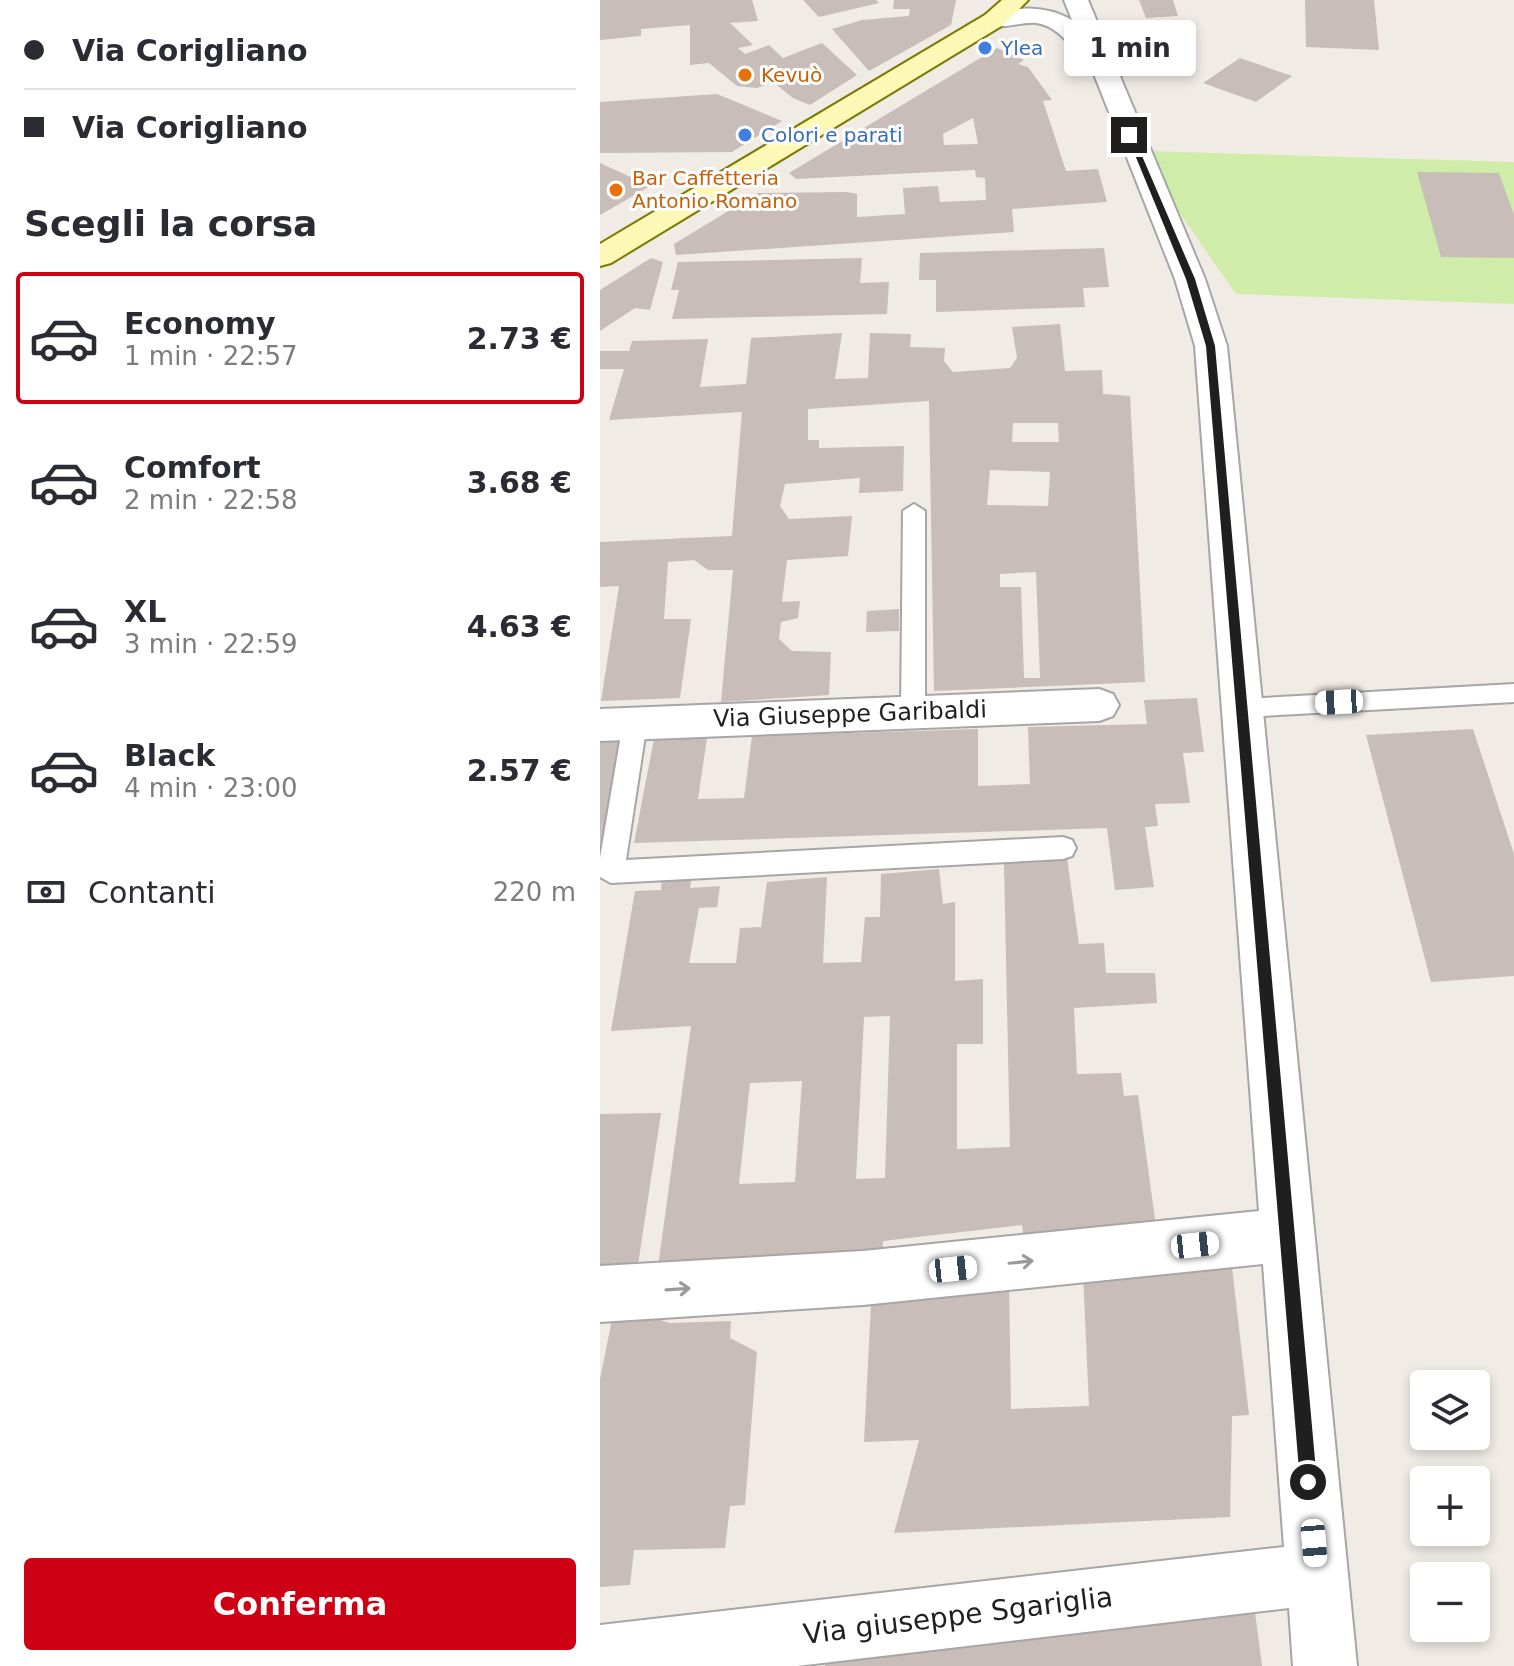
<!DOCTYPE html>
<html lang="it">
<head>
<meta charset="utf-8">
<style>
	body { margin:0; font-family:"DejaVu Sans",sans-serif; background:#f7f7f7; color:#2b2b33; height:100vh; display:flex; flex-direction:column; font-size:30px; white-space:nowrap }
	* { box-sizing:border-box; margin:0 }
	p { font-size:26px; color:#7c7c81 }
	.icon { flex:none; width:44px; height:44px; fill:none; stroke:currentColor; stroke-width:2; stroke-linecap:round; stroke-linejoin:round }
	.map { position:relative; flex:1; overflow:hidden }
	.panel { display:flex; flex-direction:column; background:#fff; width:600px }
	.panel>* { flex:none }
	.hud { display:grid; align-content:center; height:176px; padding:0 24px; background:#fff }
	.tools { position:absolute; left:810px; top:1370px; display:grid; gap:16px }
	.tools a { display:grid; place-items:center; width:80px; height:80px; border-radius:8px; background:#fff; box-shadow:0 4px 12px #0003; font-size:40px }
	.end { position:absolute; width:36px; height:36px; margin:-18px; border:10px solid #1f1f1f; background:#fff; box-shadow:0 0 0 4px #fff }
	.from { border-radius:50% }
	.bubble { position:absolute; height:56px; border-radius:8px; background:#fff; box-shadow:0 4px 12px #0003; font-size:26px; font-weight:800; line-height:56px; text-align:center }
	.car { position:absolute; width:24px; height:48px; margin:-24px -12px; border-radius:10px; box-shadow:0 0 6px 2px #0007; background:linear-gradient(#fff 24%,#345 0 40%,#fff 0 76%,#345 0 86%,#fff 0) }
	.hud b { display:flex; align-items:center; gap:28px; height:76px; font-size:30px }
	.hud b+b { border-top:2px solid #e1e1e2 }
	.hud i { width:20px; height:20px; background:#2b2b33 }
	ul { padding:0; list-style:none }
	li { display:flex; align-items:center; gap:24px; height:132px; margin:0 16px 12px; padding:0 8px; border:4px solid transparent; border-radius:8px }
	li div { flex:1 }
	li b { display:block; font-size:30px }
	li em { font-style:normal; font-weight:800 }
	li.selected { border-color:#ce0013 }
	li>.icon { width:72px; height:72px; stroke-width:1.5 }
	h2 { padding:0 24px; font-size:36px; line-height:96px }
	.pay { display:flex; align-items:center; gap:20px; height:88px; padding:0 24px; font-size:30px }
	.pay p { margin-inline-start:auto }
	.cta { display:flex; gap:16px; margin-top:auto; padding:16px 24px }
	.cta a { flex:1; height:92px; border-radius:8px; background:#ce0013; color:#fff; font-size:32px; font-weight:800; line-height:92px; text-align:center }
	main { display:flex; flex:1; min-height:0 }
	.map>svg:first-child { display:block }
	.grass { fill:#d0eca9 }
	.building { fill:#c8bdb8; fill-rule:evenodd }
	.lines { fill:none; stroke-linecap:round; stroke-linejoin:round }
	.lane-casing { stroke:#a6a6a6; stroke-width:4 }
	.street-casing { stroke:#a6a6a6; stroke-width:4 }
	.secondary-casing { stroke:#797a01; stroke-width:4 }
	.lane { fill:#fff; fill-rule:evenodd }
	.street { fill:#fff; fill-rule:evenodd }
	.secondary { fill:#fcf9b7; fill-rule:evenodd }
	.oneway { stroke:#9a9a9a }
	.route { fill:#1f1f1f }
	.shop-dot { fill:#3f7fe0; stroke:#fff; stroke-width:3 }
	.food-dot { fill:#e8710a; stroke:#fff; stroke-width:3 }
	.labels { text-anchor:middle; stroke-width:6; stroke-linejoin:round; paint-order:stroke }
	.far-shop-label { font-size:20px; fill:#366cbe; stroke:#fff; text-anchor:start }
	.far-food-label { font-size:20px; fill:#c56008; stroke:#fff; text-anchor:start }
	.street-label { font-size:24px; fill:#1f1f1f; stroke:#fff }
	.near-street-label { font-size:28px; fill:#1f1f1f; stroke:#fff }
</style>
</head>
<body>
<main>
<section class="panel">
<div class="hud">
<b><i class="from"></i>Via Corigliano</b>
<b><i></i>Via Corigliano</b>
</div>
<h2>Scegli la corsa</h2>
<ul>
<li class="selected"><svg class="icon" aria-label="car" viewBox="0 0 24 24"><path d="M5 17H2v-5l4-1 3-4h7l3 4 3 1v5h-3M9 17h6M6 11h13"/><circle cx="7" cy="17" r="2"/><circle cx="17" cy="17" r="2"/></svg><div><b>Economy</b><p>1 min · 22:57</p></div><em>2.73 €</em></li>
<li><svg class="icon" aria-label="car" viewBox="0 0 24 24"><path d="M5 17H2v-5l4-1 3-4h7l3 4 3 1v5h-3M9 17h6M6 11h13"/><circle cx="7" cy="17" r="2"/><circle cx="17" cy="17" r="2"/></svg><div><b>Comfort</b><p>2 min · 22:58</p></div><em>3.68 €</em></li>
<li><svg class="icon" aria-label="car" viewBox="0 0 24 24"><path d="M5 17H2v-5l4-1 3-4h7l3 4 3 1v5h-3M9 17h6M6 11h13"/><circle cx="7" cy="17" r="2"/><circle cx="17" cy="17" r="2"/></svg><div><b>XL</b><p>3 min · 22:59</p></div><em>4.63 €</em></li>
<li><svg class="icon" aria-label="car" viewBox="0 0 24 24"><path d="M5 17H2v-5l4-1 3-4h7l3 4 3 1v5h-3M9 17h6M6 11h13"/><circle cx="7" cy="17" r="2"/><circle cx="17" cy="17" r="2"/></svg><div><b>Black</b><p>4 min · 23:00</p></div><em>2.57 €</em></li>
</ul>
<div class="pay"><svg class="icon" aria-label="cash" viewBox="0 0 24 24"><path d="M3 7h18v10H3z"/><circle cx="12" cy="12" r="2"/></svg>Contanti<p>220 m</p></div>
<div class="cta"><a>Conferma</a></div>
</section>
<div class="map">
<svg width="914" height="1666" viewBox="0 0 914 1666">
	<rect width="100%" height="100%" fill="#f0ebe5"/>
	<path class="grass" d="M 547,151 L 914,162 L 914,304 L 636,294 L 574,205 Z"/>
	<path class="building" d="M 0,0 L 152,0 L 158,21 L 130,23 L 153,45 L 138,48 L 145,54 L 169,45 L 183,58 L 222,43 L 257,75 L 210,105 L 193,98 L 173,82 L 157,88 L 137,86 L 109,63 L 90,65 L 90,25 L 41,29 L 41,36 L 0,40 Z
		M 203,0 L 276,0 L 279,3 L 219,17 Z
		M 294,0 L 356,0 L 351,25 L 269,71 L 232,29 L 262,20 L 309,16 L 310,9 L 293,9 Z
		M 539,0 L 573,0 L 578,16 L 546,18 Z
		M 705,0 L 774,0 L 779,50 L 706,47 Z
		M 397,48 L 424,60 L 418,64 L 428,67 L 452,100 L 443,101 L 466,171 L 498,169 L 507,202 L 412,209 L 414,232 L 76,255 L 74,244 L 158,193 L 247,192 L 257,194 L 257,217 L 305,214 L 303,188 L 338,186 L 340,202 L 386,200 L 385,178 L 376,177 L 375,170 L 196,179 L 189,173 ZM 373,118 L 378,144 L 344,145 L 343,134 Z
		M 640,58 L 692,76 L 656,102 L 603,83 Z
		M 117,94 L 182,121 L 132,152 L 0,153 L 0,102 Z
		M 0,163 L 50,186 L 0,215 Z
		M 817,172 L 899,173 L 914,215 L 914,258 L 841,257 Z
		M 504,248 L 509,287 L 483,288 L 485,307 L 336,312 L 336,280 L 319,280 L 320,253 Z
		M 51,258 L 63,262 L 50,310 L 35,308 L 0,331 L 0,290 Z
		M 262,258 L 260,283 L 289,282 L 287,314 L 72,319 L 79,290 L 71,290 L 78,262 Z
		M 460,324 L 465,371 L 502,370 L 503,394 L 530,396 L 545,682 L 334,691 L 329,401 L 208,409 L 208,440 L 219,440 L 219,448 L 304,446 L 303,491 L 259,493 L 260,478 L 185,484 L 180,506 L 189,519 L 252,516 L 248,556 L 187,560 L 182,602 L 200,601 L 198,618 L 181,622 L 179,639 L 192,651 L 231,652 L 229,695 L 121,702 L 133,570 L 108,570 L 94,560 L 68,562 L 64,619 L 91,619 L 80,698 L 1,701 L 19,586 L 0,587 L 0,542 L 132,536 L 142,412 L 9,420 L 24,369 L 0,369 L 0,351 L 29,351 L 32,341 L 108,339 L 100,387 L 146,384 L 151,338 L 242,333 L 235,379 L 268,378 L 270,333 L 311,334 L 310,347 L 345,348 L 344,361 L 353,372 L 410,368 L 417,358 L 412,327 ZM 413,423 L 458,423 L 459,442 L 412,442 ZM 390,470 L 450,472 L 448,506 L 387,505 ZM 436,572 L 440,678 L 424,678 L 421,587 L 400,587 L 400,574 Z
		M 299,609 L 299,631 L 266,632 L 267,611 Z
		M 597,698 L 604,752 L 583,753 L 590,803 L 555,804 L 558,826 L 545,827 L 554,887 L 515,890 L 507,828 L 34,843 L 54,739 L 107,738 L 98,799 L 144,798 L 152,736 L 378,729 L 378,786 L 430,784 L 428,727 L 547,724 L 544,700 Z
		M 873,729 L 914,854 L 914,976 L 831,982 L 766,735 Z
		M 24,741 L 1,852 L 0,852 L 0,742 Z
		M 467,858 L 479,944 L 504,943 L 506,973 L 555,973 L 557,1003 L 474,1008 L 477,1074 L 521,1073 L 524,1096 L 538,1095 L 557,1234 L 425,1248 L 422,1225 L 283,1241 L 283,1257 L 57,1274 L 91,1026 L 11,1031 L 35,891 L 61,890 L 62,878 L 92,875 L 90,888 L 120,886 L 117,907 L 99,908 L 89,963 L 136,963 L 140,928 L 161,927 L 167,882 L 227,877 L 223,963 L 261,962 L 265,917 L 280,917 L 281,874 L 339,869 L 343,904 L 355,902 L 355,981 L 383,979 L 383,1044 L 357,1044 L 357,1149 L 410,1147 L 404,864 ZM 290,1016 L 285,1178 L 256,1179 L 264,1017 ZM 202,1081 L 195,1182 L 139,1184 L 150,1083 Z
		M 61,1113 L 37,1271 L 0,1276 L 0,1114 Z
		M 632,1267 L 649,1415 L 632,1416 L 630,1517 L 294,1533 L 319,1440 L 264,1442 L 272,1285 L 409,1279 L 411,1409 L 489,1406 L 483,1273 Z
		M 13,1315 L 54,1318 L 70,1323 L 131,1321 L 130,1338 L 157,1352 L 145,1505 L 130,1506 L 125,1548 L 34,1550 L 30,1585 L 0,1587 L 0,1379 Z
		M 655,1612 L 662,1666 L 225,1666 L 226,1647 Z"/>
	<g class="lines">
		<g class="lane-casing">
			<path id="lane" d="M 314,504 L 325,511 L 325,710 L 322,717 L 304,717 L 301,710 L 303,511 Z
				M 914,684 L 914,702 L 645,717 L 636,715 L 633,708 L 636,701 L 645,699 Z
				M 35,713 L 44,716 L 47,723 L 26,860 L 463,837 L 472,840 L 476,848 L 472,856 L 463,859 L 11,883 L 0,877 L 0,858 L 23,723 L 26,716 Z"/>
		</g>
		<g class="street-casing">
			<path id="street" d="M 464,0 L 488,0 L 605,279 L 627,346 L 757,1666 L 693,1666 L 689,1608 L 197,1666 L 0,1666 L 0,1625 L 684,1547 L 663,1264 L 263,1305 L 0,1322 L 0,1266 L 263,1251 L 659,1211 L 595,346 L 575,279 L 488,59 C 470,49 460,26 436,23 C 420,21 392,34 382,20 L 385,15 C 416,7 444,4 472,20 Z
				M 499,689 L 513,694 L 519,705 L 513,716 L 499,721 L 0,741 L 0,709 Z"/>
		</g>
		<g class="secondary-casing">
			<path id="secondary" d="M 402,0 L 428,0 L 403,25 L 11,263 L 0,266 L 0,244 L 385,15 Z"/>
		</g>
		<use href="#lane" class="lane"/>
		<use href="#street" class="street"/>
		<use href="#secondary" class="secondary"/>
	</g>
	<defs><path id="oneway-shaft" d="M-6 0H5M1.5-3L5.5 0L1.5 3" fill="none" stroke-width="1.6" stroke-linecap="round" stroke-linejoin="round" transform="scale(2)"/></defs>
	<g class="oneway">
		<use href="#oneway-shaft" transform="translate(421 1262) rotate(-6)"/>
		<use href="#oneway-shaft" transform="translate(78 1289) rotate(-4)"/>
	</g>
	<path class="route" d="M 526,133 L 533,135 L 595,279 L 615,346 L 717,1482 L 708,1490 L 700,1482 L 606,346 L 586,279 Z"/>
	<g class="shop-dot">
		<circle cx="385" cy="48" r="8"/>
		<circle cx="145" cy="135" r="8"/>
	</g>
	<g class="food-dot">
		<circle cx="145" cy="75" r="8"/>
		<circle cx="16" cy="190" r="8"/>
	</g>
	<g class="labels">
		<g class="far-shop-label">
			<text x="401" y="55">Ylea</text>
			<text x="161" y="142">Colori e parati</text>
		</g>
		<g class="far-food-label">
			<text x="161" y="82">Kevuò</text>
			<text x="32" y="185">Bar Caffetteria<tspan x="32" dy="23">Antonio Romano</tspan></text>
		</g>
		<g class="street-label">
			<text transform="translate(250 714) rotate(-2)" y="8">Via Giuseppe Garibaldi</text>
		</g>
		<g class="near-street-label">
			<text transform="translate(358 1615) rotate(-7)" y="10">Via giuseppe Sgariglia</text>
		</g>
	</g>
</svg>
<div class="tools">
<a><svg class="icon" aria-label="layers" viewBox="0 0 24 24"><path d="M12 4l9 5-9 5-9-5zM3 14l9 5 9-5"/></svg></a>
<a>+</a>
<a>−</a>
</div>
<i class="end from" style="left:708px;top:1482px"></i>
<i class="end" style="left:529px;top:135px"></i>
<div class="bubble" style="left:464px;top:20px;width:132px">1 min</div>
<i class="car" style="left:739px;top:702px;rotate:267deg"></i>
<i class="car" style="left:595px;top:1245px;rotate:84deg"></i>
<i class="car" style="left:353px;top:1269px;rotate:84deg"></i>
<i class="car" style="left:714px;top:1543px;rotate:175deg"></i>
</div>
</main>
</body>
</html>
